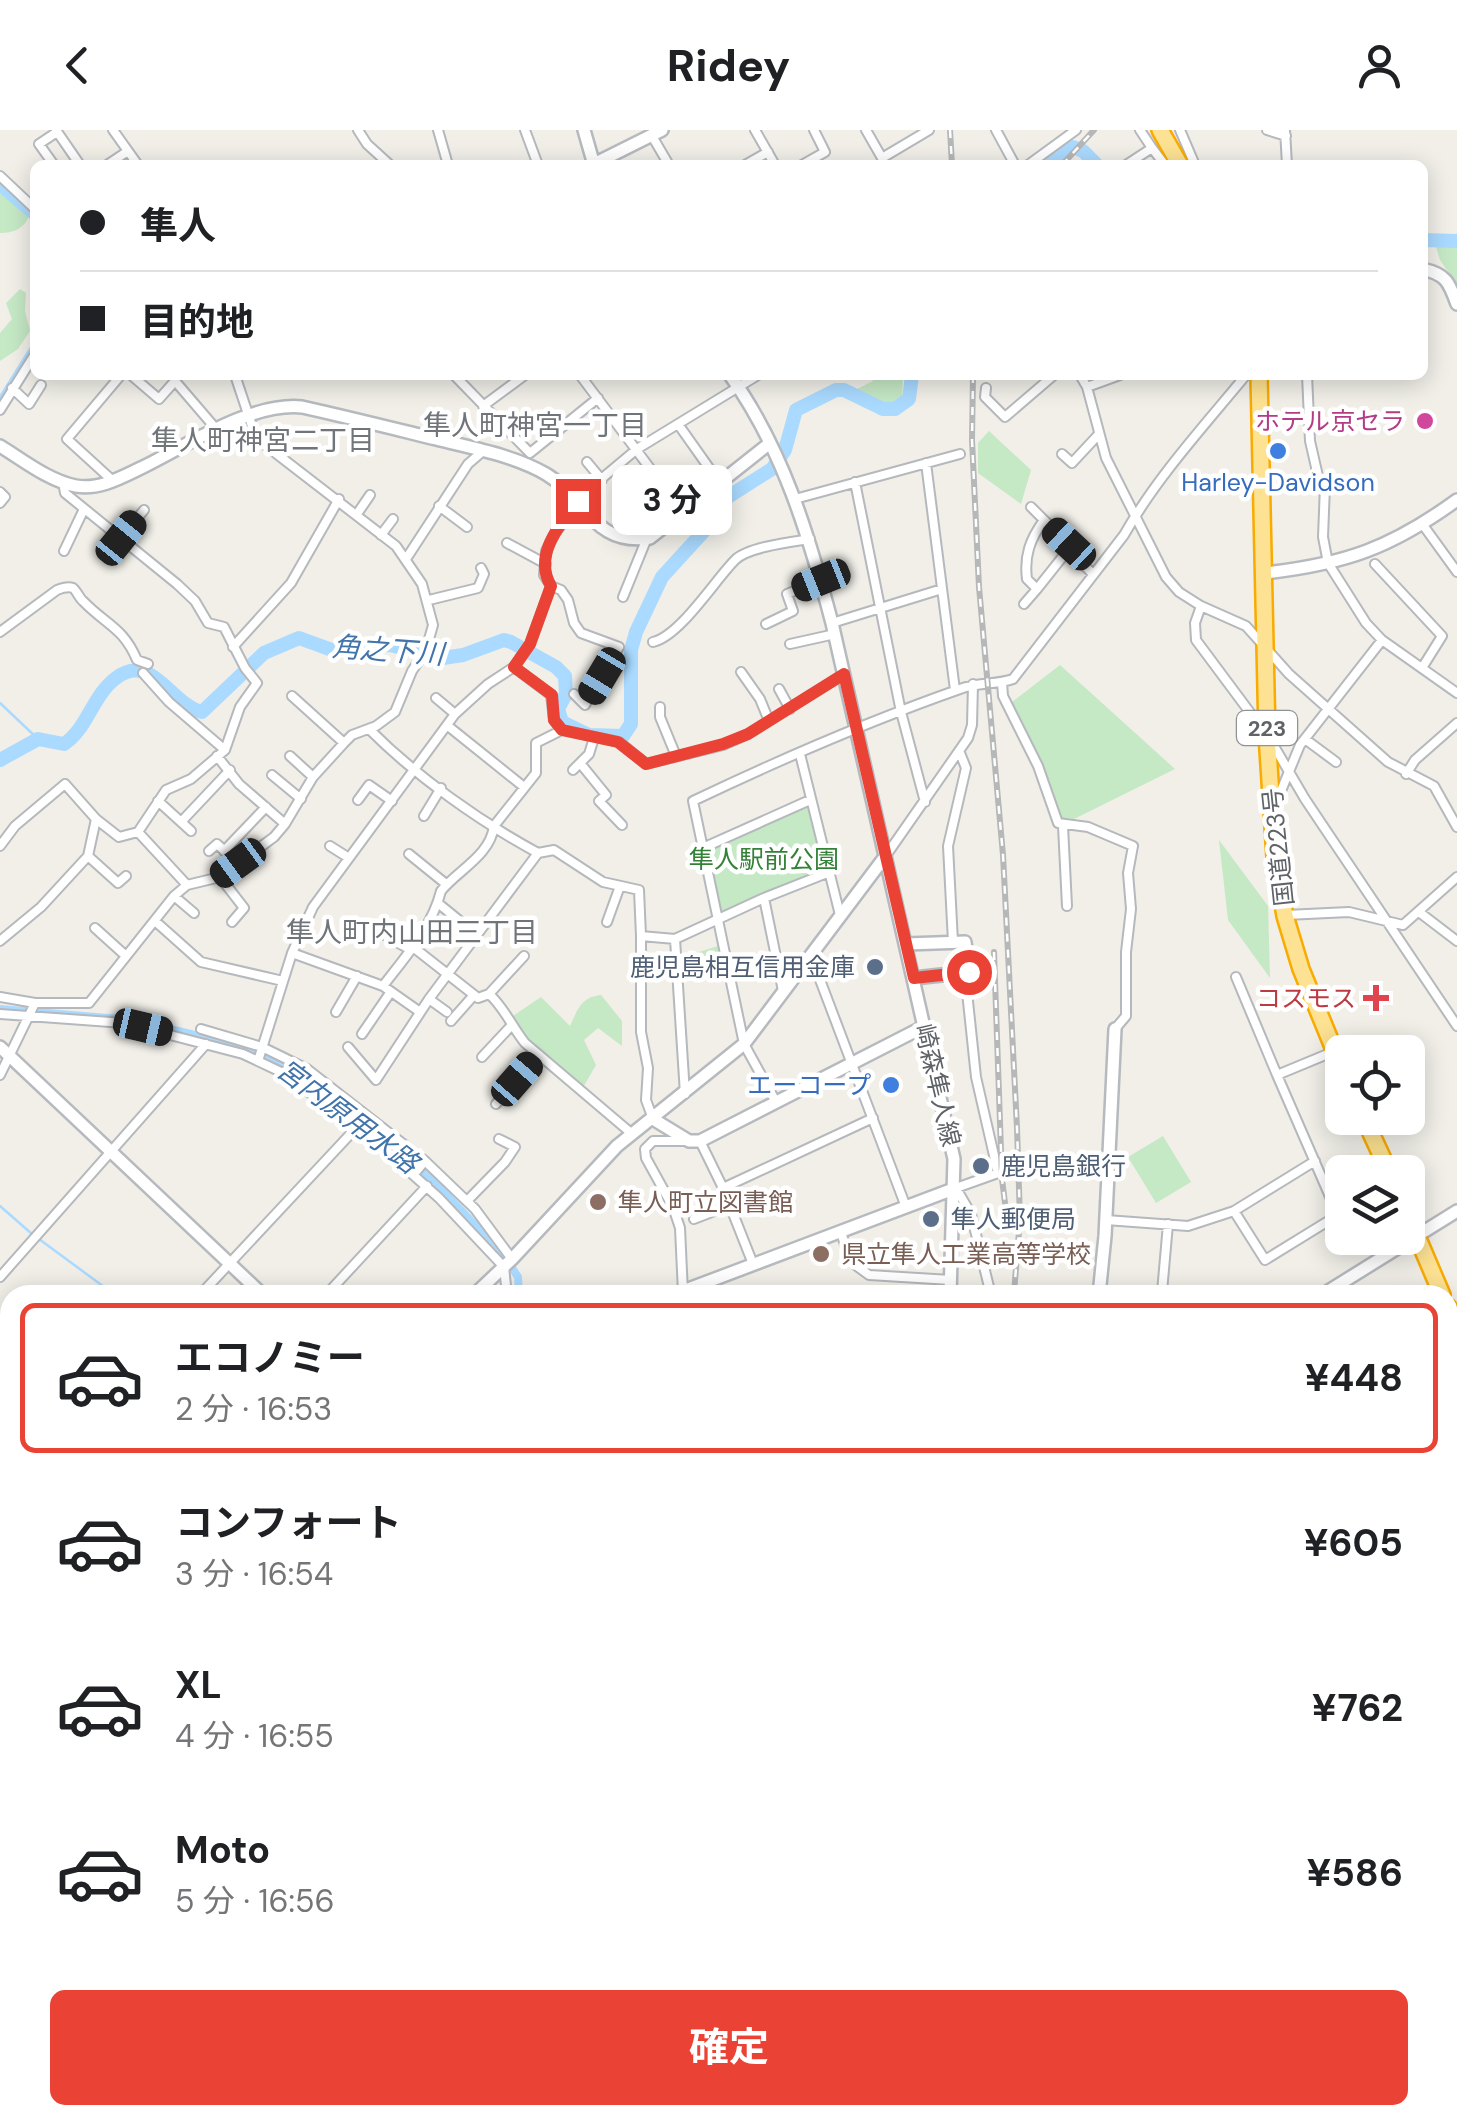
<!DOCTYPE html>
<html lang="ja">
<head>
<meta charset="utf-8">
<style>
	body { margin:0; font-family:"DM Sans","Noto Sans JP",sans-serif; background:#f2f2f2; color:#202124; height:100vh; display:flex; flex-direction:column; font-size:38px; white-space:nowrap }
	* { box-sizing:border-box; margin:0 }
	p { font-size:32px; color:#757577 }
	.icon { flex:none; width:55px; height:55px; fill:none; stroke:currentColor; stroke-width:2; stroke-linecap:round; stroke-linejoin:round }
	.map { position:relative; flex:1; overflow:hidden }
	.side { position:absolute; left:0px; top:1155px; width:1458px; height:840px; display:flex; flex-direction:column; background:#fff; border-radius:30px 30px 0 0; box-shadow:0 5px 25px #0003 }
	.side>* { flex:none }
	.top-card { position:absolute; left:30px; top:30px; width:1398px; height:220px; border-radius:15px; box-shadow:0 5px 25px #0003; display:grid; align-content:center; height:220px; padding:0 50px; background:#fff }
	.tools { position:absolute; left:1325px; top:905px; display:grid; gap:20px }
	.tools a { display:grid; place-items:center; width:100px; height:100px; border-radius:15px; background:#fff; box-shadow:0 5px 25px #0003; font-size:50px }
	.end { position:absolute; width:45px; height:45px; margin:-22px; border:12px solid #ea4335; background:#fff; box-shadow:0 0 0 5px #fff }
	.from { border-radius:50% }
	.bubble { position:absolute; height:70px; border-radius:15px; background:#fff; box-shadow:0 5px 25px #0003; font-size:32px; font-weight:700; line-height:70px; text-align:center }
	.car { position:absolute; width:30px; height:60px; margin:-30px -15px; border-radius:12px; box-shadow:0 0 8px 2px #0007; background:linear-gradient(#222 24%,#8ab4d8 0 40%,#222 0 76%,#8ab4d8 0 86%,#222 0) }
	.top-card b { display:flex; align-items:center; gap:35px; height:95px; font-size:38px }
	.top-card b+b { border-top:2px solid #e0e0e0 }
	.top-card i { width:25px; height:25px; background:#202124 }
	ul { padding:18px 0 0; list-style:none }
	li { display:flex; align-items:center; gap:30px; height:150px; margin:0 20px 15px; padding:0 30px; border:5px solid transparent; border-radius:15px }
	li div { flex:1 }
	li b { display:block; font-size:38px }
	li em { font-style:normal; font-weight:700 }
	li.active { border-color:#ea4335 }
	li>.icon { width:90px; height:90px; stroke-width:1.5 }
	.action { display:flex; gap:20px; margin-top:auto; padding:20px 50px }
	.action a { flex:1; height:115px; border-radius:15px; background:#ea4335; color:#fff; font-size:40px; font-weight:700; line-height:115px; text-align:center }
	header { display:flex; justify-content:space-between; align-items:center; height:130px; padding:0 50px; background:#fff; font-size:45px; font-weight:700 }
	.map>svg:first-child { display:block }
	.green { fill:#c5e8c5 }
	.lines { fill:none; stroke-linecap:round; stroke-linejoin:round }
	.stream { stroke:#aadaff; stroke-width:2.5 }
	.canal { stroke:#aadaff; stroke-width:8 }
	.river { stroke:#aadaff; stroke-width:14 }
	.street-casing { stroke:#b5b8bc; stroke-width:12 }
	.secondary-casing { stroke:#b6babf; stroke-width:16 }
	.highway-casing { stroke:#f9ab00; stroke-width:20 }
	.street { stroke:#fff; stroke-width:8 }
	.secondary { stroke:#fff; stroke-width:11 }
	.highway { stroke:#fde293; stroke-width:15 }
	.rail-casing { stroke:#b6b7b8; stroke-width:6 }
	.rail { stroke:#fff; stroke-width:2.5; stroke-dasharray:8; stroke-linecap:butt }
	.route { stroke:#ea4335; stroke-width:12 }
	.hotel-dot { fill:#d1479c; stroke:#fff; stroke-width:4 }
	.shop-dot { fill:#3f7fe0; stroke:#fff; stroke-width:4 }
	.service-dot { fill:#5c6f8a; stroke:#fff; stroke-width:4 }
	.health-dot { fill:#e0444e; stroke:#fff; stroke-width:4 }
	.education-dot { fill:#8d6e63; stroke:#fff; stroke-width:4 }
	.labels { text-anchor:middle; stroke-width:9; stroke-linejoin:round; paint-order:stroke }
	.shield { fill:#fff; stroke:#8f9295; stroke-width:2.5 }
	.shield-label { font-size:22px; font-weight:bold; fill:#5f6368 }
	.hotel-label { font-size:25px; fill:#b23c85; stroke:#fff; text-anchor:end }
	.shop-label { font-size:25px; fill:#366cbe; stroke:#fff }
	.street-label { font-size:25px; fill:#5f6368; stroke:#fff }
	.park-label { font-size:25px; fill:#348238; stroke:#fff }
	.service-label { font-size:25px; fill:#4e5e75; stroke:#fff; text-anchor:start }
	.health-label { font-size:25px; fill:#be3a42; stroke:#fff; text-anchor:end }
	.education-label { font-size:25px; fill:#785e54; stroke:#fff; text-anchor:start }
	.neighbourhood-label { font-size:28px; fill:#70757a; stroke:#fff }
	.water-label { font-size:28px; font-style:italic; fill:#4174aa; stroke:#fff }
</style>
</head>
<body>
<header><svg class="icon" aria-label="back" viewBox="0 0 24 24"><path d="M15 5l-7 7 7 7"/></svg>Ridey<svg class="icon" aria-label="person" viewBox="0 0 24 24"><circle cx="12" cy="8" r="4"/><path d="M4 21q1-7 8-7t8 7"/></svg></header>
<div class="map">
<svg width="1457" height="1995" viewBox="0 0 1457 1995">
	<rect width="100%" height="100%" fill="#f1efe8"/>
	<path class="green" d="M 3,63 L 29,86 C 24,99 13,103 0,103 L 0,64 Z
		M 1457,116 L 1457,155 L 1440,130 L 1436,117 Z
		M 20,159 L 26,163 L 25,181 L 30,201 L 18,219 L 0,231 L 0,203 L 12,189 L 6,173 Z
		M 869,245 L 903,245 L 902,268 C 885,282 870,273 855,260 L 873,251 Z
		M 989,301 L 1031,340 L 1021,374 L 978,343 L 978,313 Z
		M 1060,535 L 1175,639 L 1074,689 L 1061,688 L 1012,572 Z
		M 808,673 L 822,740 L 721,785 L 707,719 Z
		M 1219,710 L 1268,776 L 1270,848 L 1228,790 Z
		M 718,816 L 722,844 L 683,850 L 680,828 Z
		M 601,865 L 622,891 L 622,916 L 598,898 L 584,910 L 596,935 L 582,959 L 528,912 L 510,888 L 541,867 L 570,896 C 578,879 581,867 601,865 Z
		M 1163,1006 L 1191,1052 L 1156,1073 L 1128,1027 Z
		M 0,1748 L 10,1756 L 10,1846 L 0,1841 Z"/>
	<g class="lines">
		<path class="stream" d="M 0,573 L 38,609
			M 0,1076 L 32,1104
			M 39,1109 L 115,1165
			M 0,1426 L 10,1447
			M 1448,1939 L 1457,1957
			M 93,1995 L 95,1985
			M 150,1995 L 178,1985"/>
		<path class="canal" d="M 0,58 L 35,88
			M 0,272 L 35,216
			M 0,879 L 132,890 L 241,916 L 275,929 L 296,941 L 410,1027 L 503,1124 L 518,1147 L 519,1165"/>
		<path class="river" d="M 1041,35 L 1073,17 L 1083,21 L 1097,35
			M 1422,110 L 1457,111
			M 0,630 L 38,609 L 64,614 C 88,598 92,566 116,548 C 152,521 171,575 202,582 L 264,523 L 299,508 L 332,520 L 390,515 L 443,528 L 463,525 L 504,510 L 511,512 L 556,537 L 565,546 L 566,564 L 558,579 L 562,592 L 589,605 L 623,606 L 631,594 L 631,520 L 636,502 L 662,447 L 704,401 L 723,370 L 772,339 L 785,320 L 796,280 L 836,260 L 844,260 L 883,279 L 895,279 L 909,269 L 912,245
			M 623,1985 L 626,1995"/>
		<g class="street-casing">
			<path id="street" d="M 56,0 L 80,35
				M 113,0 L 138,35
				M 358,0 L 367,14 L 390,35
				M 438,0 L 448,35
				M 525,0 L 538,35
				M 755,0 L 775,35
				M 866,0 L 886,35
				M 996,0 L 1015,35
				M 1140,0 L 1152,18
				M 1180,0 L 1195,35
				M 1267,0 L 1286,6
				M 1285,0 L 1287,35
				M 652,6 L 669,35
				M 882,28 L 929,0
				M 54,35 L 39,14 L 57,2
				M 107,35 L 128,21
				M 745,35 L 768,22
				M 802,35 L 825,22 L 814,0
				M 1028,35 L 1076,0
				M 1126,35 L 1152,18 L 1165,35
				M 0,46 L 35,79
				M 131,245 L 159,269 L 175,251 L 217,300
				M 454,245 L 530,323
				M 580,245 L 682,381
				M 1080,245 L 1087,257 L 1106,328 L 1166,447 L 1179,462 L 1201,476 L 1246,496 L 1289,544 L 1388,632 L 1434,656 L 1457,697
				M 1307,245 L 1310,311 L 1318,346 L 1325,356 L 1323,407 L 1328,433 L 1366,493 L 1382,510 L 1457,563
				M 1087,257 L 1120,245
				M 12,258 L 29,274 L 41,255
				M 986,258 L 985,267 L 1005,287 L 1054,245
				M 483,276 L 525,245
				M 0,280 L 35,224
				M 678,294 L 719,352
				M 530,323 L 598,268
				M 1062,324 L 1072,333 L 1099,304
				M 587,332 L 602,350
				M 926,333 L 955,560
				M 113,351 L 67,309 L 121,245
				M 855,352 L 901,582 L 925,672
				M 0,362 L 5,367 L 0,373
				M 795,369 L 960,324
				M 439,376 L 467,397
				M 1031,377 L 1044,390
				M 357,384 L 370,365
				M 1423,395 L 1457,442
				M 381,405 L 393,389
				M 121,408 L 144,380
				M 507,413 L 546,434
				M 1068,420 L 1037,459 L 1027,449 C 1024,426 1030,409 1044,390 L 1069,414 L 1068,420 L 1092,443
				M 64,421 L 84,379
				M 406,429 L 468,334 L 483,321
				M 1375,434 L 1442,506 L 1422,538
				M 623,467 L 647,408
				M 429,470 L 478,458 L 484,444 L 481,438
				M 1024,474 L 1037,459
				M 1201,476 L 1195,493 L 1196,510 L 1263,600
				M 832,493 L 942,459
				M 766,494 L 793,481 L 787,464 L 821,450
				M 0,502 L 57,460 C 62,458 68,456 73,458 C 76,460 80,469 83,471 C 106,495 123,497 137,530 L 148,534
				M 653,512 C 680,506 715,450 735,430 C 748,417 791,412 810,409
				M 790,514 L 835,504
				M 233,517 L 291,453 L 339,369
				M 514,537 L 551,565 L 554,590 L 562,600 L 619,612 L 646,634 L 723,615 L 748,604 L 844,544
				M 741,542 L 760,569 L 769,591
				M 143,543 L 169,572 L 225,620
				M 1002,552 L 1003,566 L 1038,636 L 1058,693 L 1088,697 L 1133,716 L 1128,743 L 1131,779 L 1126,822 L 1126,886 L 1115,899
				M 779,559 L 790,579
				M 574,564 L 585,575 L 619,517 L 581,503 L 574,493 L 568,470 L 561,460 L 551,456 L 544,445 L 546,421 L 555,403 L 588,360 L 637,319 L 758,245
				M 292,566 L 344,613
				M 436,568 L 455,584
				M 660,577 L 660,587 L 676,626
				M 448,596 L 524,657
				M 369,599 C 417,647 479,691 538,723 L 554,720 L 603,752 L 639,760 L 641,806 L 675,809 L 764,768 L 827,743
				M 1305,609 L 1336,632
				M 1271,611 L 1305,669 L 1457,896
				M 800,624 L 840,785
				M 217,626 L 239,654 L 285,694
				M 290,626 L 313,647
				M 580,633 L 606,665 L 599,671 L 622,695
				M 573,640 L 589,624 L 594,608
				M 1406,644 L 1415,630 L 1457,593
				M 272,645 L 301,669
				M 358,670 L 369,655 L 392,671
				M 158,671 L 191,701
				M 1276,673 L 1300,615 L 1382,510
				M 424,686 L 441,658
				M 181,692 L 230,640
				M 1063,696 L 1067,776
				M 138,702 L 187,755
				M 0,716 L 15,696 L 65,654 L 96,689 L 119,707 L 138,702 L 166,660 L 191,649 L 225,620 L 240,577 L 257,553 L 245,538 L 224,497 L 208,493 L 195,471 L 177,454 L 65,363 L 63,352
				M 330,716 L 349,728
				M 705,717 L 810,670
				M 209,721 L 217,714 L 238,733
				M 224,721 L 266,677
				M 409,724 L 446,754
				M 88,726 L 96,689
				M 885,727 L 968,608 L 972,595 L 973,554
				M 220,747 L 244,778 L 232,792
				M 174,766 L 194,783
				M 764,768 L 783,861
				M 439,774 L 477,805
				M 1419,782 L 1457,811
				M 1286,785 L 1349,782 L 1403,795 L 1457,747
				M 155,791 L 201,832 L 283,851
				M 607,792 L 620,756
				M 369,796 L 411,820
				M 95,798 L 126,826
				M 641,806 L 641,902 L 648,938 L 646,970 L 653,989
				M 675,809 L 685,964
				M 0,811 L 41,777 L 88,726 L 118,753 L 126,746
				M 953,812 L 948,716 L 966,638 L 960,623
				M 413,817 L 478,868 L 489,864 C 504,877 512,897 525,913 L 631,1003
				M 292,823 L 383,856 L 420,882
				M 811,826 L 906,1077
				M 965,843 L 976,947 L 998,1043 L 956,1058 L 971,1084 L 991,1165
				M 1236,847 L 1277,945
				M 383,856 C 406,826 432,797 441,761 C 458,740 490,726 494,696 L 536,643 L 536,613 L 562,600
				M 489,864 L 524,826
				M 0,867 L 35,873
				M 429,869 L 447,882
				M 336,882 L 357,846
				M 0,884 L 124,893 L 243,924 L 281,942 L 373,1009 L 439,1068 L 504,1137 L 507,1165
				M 451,891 L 474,865
				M 201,899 L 262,917 L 307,939 L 425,1031
				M 362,904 L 390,863
				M 348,917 L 376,950 L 429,869 L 538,723
				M 482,927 L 511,896
				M 258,931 L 292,823 L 313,777 L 455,584 L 488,554 L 514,537 L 530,514 L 551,456
				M 0,945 L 35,873 L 89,873 L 174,766 L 187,755 L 220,747 L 274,707 L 285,694 L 313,647 L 344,613 L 352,605 L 376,596 L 395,582 L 412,541 L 426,520 L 433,495 L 422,454 L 396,416 L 256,308 L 235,245
				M 776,972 L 744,914 L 693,671 C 779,630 869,591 960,559 C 977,552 996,555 1013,549 L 1124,405 C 1157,347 1204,296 1246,245
				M 496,974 L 538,925
				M 700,1011 L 723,1058 L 753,1134
				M 1315,1031 L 1234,1081 L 1265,1130 L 1338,1085 L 1277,945 L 1335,921
				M 414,1044 L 425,1031 L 475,1079 L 512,1129
				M 723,1058 L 873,988
				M 467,1071 L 505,1032 L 515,1017 L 499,1009
				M 694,1089 L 730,1075
				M 1106,1090 L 1188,1096 L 1234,1081
				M 1168,1094 L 1162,1162 L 1195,1164
				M 841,1102 L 850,1131 L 869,1145 L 951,1150
				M 0,1147 L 206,914
				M 683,1163 L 680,1098 L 673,1077 L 646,1028 L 645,1019 L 653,1011 L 689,1011
				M 200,1165 L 357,997
				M 326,1165 L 427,1056
				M 0,1190 L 10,1199
				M 1448,1372 L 1457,1368
				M 0,1375 L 10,1369
				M 0,1412 L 10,1431
				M 1448,1499 L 1457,1504
				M 0,1541 L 10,1530
				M 0,1590 L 10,1599
				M 0,1645 L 10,1654
				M 1448,1679 L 1452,1682
				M 0,1683 L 10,1671
				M 1448,1714 L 1457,1720
				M 1448,1723 L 1457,1728
				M 1448,1790 L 1457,1799
				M 1448,1818 L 1457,1807
				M 0,1928 L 10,1938
				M 56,1985 L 65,1995
				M 221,1985 L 223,1995
				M 262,1985 L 264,1995
				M 514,1985 L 524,1995
				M 674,1985 L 676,1988 L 684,1985
				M 720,1985 L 723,1995
				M 957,1985 L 964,1995
				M 1200,1985 L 1203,1995
				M 1322,1985 L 1323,1995
				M 1388,1985 L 1394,1995
				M 100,1986 L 129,1992 L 153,1985
				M 321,1995 L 330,1992 L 332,1995
				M 798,1995 L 807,1985
				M 1111,1995 L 1126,1985"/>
		</g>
		<g class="secondary-casing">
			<path id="secondary" d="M 584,0 L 594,35
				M 592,35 L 662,0
				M 1422,139 C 1446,144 1449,152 1457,174
				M 730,245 C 783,319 809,406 832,493 L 954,1029 L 950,1165
				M 0,316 C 23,330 49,351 76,356 C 100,360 122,347 143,337 C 188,315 251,272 302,277 C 347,287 391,298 436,309 C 472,318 513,325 546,344 C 588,369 592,416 650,408 L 770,313
				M 1265,443 C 1345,434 1391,418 1457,370
				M 906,814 L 965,812 L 969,842 L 914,848
				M 0,917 L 263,1165
				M 653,989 L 689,1011 L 700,1011 L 925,896
				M 683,1161 L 956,1058
				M 474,1165 L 512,1129 L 617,1016 L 744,914 L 884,728
				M 1099,1165 L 1105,1106 L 1115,899
				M 1322,1165 L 1457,1081
				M 1448,1925 L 1457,1943
				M 420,1985 L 422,1995
				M 1231,1985 L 1235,1995
				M 542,1995 L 551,1985"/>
		</g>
		<g class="highway-casing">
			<path id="highway" d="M 1160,0 L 1180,35
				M 1259,245 L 1267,605 L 1275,727 L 1285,786 L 1301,839 L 1342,939
				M 1364,988 L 1389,1042
				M 1408,1085 L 1442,1165
				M 1448,1177 L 1457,1200"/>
		</g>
		<use href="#street" class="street"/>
		<use href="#secondary" class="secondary"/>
		<use href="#highway" class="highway"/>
		<g class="rail-casing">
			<path id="rail" d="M 950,0 L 952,35
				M 1062,35 L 1094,0
				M 973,245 L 972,310 L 979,457 L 1003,725 L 1017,998 L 1020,1089 L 1014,1163
				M 994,822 L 1002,1049 L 1008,1097
				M 786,1995 L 795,1985"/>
		</g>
		<use href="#rail" class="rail"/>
	</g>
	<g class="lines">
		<path class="route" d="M 578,371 C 559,395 533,426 551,456 L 530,514 L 514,537 L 552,565 L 554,590 L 562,600 L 618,612 L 646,634 L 723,614 L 748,604 L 844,544 L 914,848 L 969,842"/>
	</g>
	<circle class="hotel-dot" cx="1425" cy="291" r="10"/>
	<g class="shop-dot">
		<circle cx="1278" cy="321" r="10"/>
		<circle cx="891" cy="955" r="10"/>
	</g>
	<g class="service-dot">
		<circle cx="875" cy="837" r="10"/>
		<circle cx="981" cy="1036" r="10"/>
		<circle cx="931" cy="1089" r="10"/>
	</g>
	<path class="health-dot" d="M1371 853h10v10h10v10h-10v10h-10v-10h-10v-10h10z"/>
	<g class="education-dot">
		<circle cx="598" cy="1072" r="10"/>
		<circle cx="821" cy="1124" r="10"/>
	</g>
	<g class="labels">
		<rect class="shield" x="1237" y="581" width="60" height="34" rx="8"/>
		<g class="shield-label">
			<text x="1267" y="606">223</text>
		</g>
		<g class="hotel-label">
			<text x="1405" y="300">ホテル京セラ</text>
		</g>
		<g class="shop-label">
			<text x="1278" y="361">Harley-Davidson</text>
			<text x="871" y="964" text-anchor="end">エーコープ</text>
		</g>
		<g class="street-label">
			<text transform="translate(1278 717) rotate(-96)" y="9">国道223号</text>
			<text transform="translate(938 955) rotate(77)" y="9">崎森隼人線</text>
		</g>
		<g class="park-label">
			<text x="764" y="738">隼人駅前公園</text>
		</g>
		<g class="service-label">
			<text x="855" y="846" text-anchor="end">鹿児島相互信用金庫</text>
			<text x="1001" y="1045">鹿児島銀行</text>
			<text x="951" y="1098">隼人郵便局</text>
		</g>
		<g class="health-label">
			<text x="1356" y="877">コスモス</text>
		</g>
		<g class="education-label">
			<text x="618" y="1081">隼人町立図書館</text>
			<text x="841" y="1133">県立隼人工業高等学校</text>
		</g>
		<g class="neighbourhood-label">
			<text x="535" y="305">隼人町神宮一丁目</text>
			<text x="263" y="320">隼人町神宮二丁目</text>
			<text x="412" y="812">隼人町内山田三丁目</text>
		</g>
		<g class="water-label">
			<text transform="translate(388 520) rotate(4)" y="10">角之下川</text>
			<text transform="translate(348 986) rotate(37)" y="10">宮内原用水路</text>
		</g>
	</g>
</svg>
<div class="tools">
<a><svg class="icon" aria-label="locate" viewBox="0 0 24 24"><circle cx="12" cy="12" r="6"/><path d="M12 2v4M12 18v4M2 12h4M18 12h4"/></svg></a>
<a><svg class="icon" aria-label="layers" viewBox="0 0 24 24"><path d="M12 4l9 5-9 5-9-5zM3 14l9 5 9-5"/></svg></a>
</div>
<i class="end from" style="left:969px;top:842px"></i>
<i class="end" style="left:578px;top:371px"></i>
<div class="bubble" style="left:612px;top:335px;width:120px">3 分</div>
<i class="car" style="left:121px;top:408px;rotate:39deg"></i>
<i class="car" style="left:1069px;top:414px;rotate:313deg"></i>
<i class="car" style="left:821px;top:450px;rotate:248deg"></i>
<i class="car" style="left:602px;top:546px;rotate:211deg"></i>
<i class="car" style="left:238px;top:733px;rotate:234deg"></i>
<i class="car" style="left:143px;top:897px;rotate:103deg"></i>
<i class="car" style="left:517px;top:949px;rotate:41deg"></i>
<div class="top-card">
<b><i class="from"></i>隼人</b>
<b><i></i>目的地</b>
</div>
<section class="side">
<ul>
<li class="active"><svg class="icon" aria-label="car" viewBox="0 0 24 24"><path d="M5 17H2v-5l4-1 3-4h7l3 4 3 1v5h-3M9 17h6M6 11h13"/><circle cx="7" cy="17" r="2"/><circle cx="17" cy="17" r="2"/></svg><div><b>エコノミー</b><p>2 分 · 16:53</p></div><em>¥448</em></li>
<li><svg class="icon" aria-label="car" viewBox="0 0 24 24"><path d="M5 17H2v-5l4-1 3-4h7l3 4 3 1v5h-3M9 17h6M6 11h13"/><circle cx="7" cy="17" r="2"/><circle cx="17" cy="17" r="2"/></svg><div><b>コンフォート</b><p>3 分 · 16:54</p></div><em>¥605</em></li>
<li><svg class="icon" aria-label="car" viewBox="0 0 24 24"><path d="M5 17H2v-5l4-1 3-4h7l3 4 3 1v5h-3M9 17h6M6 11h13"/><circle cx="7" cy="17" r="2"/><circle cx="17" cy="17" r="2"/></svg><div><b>XL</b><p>4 分 · 16:55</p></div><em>¥762</em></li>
<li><svg class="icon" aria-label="car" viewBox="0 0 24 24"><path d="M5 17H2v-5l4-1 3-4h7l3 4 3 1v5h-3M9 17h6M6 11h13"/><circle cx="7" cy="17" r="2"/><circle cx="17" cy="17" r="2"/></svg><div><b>Moto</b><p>5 分 · 16:56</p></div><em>¥586</em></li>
</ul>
<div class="action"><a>確定</a></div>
</section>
</div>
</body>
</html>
